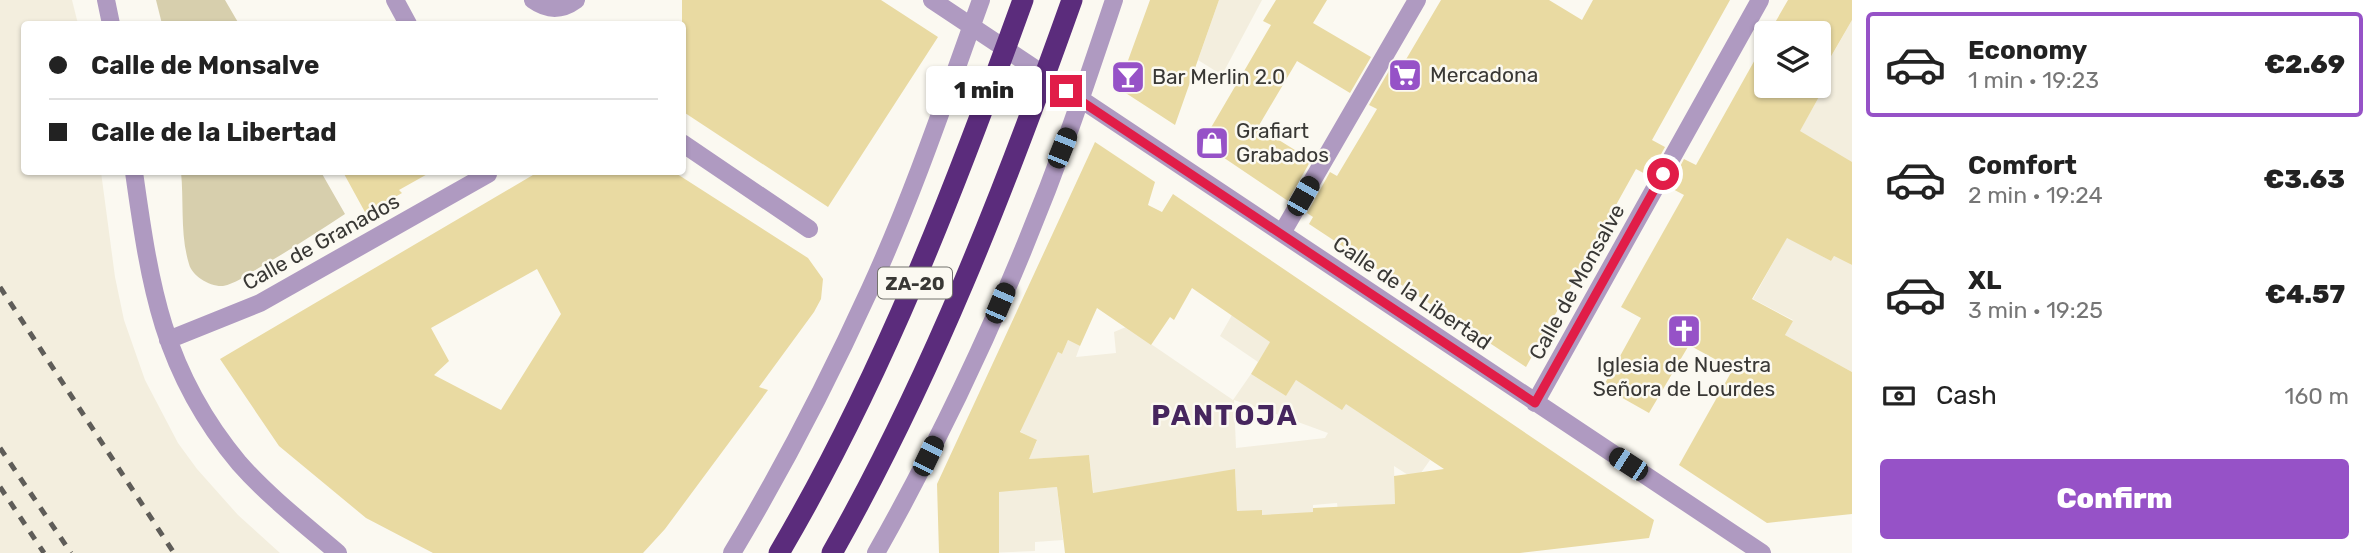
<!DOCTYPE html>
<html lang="en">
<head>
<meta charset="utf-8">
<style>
	body { margin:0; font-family:Rubik,sans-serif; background:#f2f2f2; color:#222; height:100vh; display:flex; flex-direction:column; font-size:26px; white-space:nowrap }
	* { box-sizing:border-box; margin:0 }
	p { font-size:23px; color:#767676 }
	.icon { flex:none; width:38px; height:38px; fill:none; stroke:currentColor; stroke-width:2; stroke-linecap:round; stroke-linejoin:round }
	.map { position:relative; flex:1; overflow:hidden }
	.side { display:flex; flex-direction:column; background:#fff; width:525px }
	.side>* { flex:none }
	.top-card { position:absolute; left:21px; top:21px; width:665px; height:154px; border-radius:7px; box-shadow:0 2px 5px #0004; display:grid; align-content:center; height:154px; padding:0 28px; background:#fff }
	.controls { position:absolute; left:1754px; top:21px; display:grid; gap:14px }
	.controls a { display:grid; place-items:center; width:77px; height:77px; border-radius:7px; background:#fff; box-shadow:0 2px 5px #0004; font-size:35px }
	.end { position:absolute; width:32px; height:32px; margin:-16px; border:9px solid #e11d48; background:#fff; box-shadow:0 0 0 4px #fff }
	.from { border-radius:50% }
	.bubble { position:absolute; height:49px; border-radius:7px; background:#fff; box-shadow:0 2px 5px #0004; font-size:23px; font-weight:800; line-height:49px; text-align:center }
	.car { position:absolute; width:21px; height:42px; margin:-21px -10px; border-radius:9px; box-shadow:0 0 5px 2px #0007; background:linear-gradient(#222 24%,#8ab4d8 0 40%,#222 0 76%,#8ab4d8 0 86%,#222 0) }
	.top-card b { display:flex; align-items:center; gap:24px; height:66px; font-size:26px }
	.top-card b+b { border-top:2px solid #e0e0e0 }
	.top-card i { width:18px; height:18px; background:#222 }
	ul { padding:12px 0 0; list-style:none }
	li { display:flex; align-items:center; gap:21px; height:105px; margin:0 14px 10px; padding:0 14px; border:4px solid transparent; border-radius:7px }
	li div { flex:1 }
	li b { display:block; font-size:26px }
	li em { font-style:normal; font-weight:800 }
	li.active { border-color:#9652c7 }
	li>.icon { width:63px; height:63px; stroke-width:1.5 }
	.pay { display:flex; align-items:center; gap:18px; height:77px; padding:0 28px; font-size:26px }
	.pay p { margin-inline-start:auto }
	.cta { display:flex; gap:14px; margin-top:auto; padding:14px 28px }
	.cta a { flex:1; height:80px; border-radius:7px; background:#9652c7; color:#fff; font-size:28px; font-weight:800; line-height:80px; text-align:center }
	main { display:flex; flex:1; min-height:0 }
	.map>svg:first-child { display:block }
	.built { fill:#f3eede; fill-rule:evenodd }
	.green { fill:#d7cfad }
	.building { fill:#e9daa2; fill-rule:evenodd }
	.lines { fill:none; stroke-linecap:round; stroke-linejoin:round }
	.street { stroke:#af9ac1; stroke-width:18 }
	.highway { stroke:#5b2c7c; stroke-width:21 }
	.rail { stroke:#5e5c58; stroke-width:5; stroke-dasharray:9 9; stroke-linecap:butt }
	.route { stroke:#e11d48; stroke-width:9 }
	.labels { text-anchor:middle; stroke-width:5; stroke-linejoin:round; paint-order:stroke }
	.shield { fill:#fbf9f1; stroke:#73726d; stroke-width:2 }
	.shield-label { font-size:19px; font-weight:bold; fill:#393835 }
	.poi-label { font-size:21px; fill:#393835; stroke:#fbf9f1; text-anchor:start }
	.street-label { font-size:21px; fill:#393835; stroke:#fbf9f1 }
	.district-label { font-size:28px; font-weight:bold; letter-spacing:2px; fill:#46265e; stroke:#fbf9f1 }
</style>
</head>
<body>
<main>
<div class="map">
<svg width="1852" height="553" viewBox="0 0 1852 553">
	<rect width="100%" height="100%" fill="#fbf9f1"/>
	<path class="built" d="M 0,0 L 72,0 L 78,24 L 24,24 L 24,172 L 101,172 L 115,277 L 124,320 L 145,380 L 178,443 L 197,469 L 238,515 L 280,553 L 0,553 Z
		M 1219,0 L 1262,0 L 1222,75 L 1198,60 Z
		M 1852,20 L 1852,180 L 1799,132 L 1831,76 L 1823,71 Z
		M 1787,237 L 1831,261 L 1834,256 L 1852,265 L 1852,372 L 1785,335 L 1793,320 L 1753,299 Z
		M 1232,315 L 1271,341 L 1258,362 L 1220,336 Z
		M 1126,327 L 1233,400 L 1251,374 L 1286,396 L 1296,380 L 1351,392 L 1387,431 L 1430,460 L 1416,480 L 1394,466 L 1395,504 L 1338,511 L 1337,503 L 1313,505 L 1313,512 L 1262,519 L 1237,511 L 1235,470 L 1131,487 L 1097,524 L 1089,455 L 1030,459 L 1032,489 L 1057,487 L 1063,540 L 1035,542 L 1035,551 L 989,553 L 999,487 L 1030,456 L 1037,441 L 1021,432 L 1019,423 L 1058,352 L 1062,354 L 1068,340 L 1080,346 L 1076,357 L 1116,353 L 1114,332 ZM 1234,400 L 1276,414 L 1328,433 L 1325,438 L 1236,448 Z"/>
	<path class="green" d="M 156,0 L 225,0 L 239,24 L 162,24 Z
		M 181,172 L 321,172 L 345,214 C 316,233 287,252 257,269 C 247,275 235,284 223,286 C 210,287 192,276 189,264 C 180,235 184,201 181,172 Z"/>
	<path class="building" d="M 682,0 L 881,0 L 938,37 L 828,207 L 682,111 Z
		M 1150,0 L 1219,0 L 1175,125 L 1118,88 Z
		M 1276,0 L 1327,0 L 1313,23 L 1371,57 L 1350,93 L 1297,61 L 1258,127 L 1311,160 L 1288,201 L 1202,143 L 1271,25 L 1263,21 Z
		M 1441,0 L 1549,0 L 1582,20 L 1593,0 L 1730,0 L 1652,140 L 1665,147 L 1649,176 L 1636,169 L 1526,367 L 1309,224 L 1313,217 L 1307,213 L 1330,172 L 1337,176 L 1377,109 L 1369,105 L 1390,69 L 1398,73 Z
		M 1788,0 L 1852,0 L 1852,20 L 1818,79 L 1818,33 L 1769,33 Z
		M 1766,40 L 1766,86 L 1825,86 L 1800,131 L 1852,162 L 1852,265 L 1834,256 L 1831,261 L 1787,238 L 1752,299 L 1793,321 L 1785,335 L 1852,372 L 1852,514 L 1767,523 L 1679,465 L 1733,369 L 1689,345 L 1649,413 L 1603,387 L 1641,318 L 1621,307 L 1684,195 L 1669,187 L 1684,159 L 1696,165 Z
		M 1095,142 L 1155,182 L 1148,205 L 1162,212 L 1173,194 L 1654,520 L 1649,538 L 1520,553 L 1065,553 L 1057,487 L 999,492 L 999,553 L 939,553 L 937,484 ZM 1192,288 L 1270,342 L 1251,374 L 1286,396 L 1296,380 L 1342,410 L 1346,404 L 1444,469 L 1394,476 L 1395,504 L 1313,508 L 1313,512 L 1262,515 L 1262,510 L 1237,511 L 1235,469 L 1093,493 L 1089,455 L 1029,459 L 1037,440 L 1020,432 L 1058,352 L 1062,354 L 1068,340 L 1080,346 L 1097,308 L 1151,345 L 1170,317 L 1174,320 Z
		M 343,172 L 431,172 L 399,190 L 402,193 L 366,214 Z
		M 538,172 L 674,172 L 808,258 L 823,279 L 821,299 L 814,312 L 759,387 L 768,390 L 665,529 L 643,553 L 433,553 L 366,518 L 279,446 L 220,359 ZM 537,269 L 561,314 L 501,410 L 434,375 L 449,361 L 431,328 Z"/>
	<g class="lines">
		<path class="street" d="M 106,0 L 111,24
			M 395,0 L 408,24
			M 533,0 C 547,10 561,11 576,0
			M 932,0 L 1762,553
			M 682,143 L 809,229
			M 134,172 C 150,285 162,371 239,463 C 268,496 304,524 338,553
			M 1282,233 L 1417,0
			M 168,340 L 260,303 L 488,174 L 487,172
			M 1535,403 L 1760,0
			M 732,553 C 783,468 829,379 870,289 C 913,195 946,97 981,0
			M 876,553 C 953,417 1018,273 1071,126 C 1086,84 1100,42 1114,0"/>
		<path class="highway" d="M 779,553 C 882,378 954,191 1023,0
			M 832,553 C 932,376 1004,191 1072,0"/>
		<path class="rail" d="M 0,287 L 174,553
			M 0,448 L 71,553
			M 0,487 L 44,553"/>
	</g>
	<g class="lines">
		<path class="route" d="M 1066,91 L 1535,403 L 1663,174"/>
	</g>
	<defs>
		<g id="supermarket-square" transform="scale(1.75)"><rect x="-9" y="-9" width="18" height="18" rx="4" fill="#9652c7" stroke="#fbf9f1"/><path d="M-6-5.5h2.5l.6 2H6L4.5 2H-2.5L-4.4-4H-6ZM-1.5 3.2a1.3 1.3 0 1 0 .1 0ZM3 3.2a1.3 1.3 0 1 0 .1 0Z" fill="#fff"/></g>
		<g id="bar-square" transform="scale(1.75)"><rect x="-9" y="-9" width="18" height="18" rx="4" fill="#9652c7" stroke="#fbf9f1"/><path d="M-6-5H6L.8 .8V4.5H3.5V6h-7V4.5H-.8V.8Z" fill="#fff"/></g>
		<g id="shop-square" transform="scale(1.75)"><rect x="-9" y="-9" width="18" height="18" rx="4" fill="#9652c7" stroke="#fbf9f1"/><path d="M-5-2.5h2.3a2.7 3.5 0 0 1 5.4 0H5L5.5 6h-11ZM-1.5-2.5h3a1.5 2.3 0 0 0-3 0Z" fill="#fff"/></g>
		<g id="church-square" transform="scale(1.75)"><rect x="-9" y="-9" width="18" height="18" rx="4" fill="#9652c7" stroke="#fbf9f1"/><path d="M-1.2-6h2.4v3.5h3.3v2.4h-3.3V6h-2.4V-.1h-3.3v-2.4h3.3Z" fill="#fff"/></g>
	</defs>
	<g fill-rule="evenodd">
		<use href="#supermarket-square" x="1405" y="75"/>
		<use href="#bar-square" x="1128" y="77"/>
		<use href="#shop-square" x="1212" y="143"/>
		<use href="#church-square" x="1684" y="331"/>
	</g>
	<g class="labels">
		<rect class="shield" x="878" y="267.5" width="74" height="31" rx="5"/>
		<g class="shield-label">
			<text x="915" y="290">ZA-20</text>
		</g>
		<g class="poi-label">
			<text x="1430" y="82">Mercadona</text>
			<text x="1152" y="84">Bar Merlin 2.0</text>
			<text x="1236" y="138">Grafiart<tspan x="1236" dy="24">Grabados</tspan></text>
			<text x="1684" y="372" text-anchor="middle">Iglesia de Nuestra<tspan x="1684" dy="24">Señora de Lourdes</tspan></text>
		</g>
		<g class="street-label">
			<text transform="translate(321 242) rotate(-29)" y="7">Calle de Granados</text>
			<text transform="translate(1577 282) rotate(-61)" y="7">Calle de Monsalve</text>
			<text transform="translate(1412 293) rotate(34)" y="7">Calle de la Libertad</text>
		</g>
		<g class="district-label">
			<text x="1225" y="425">PANTOJA</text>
		</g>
	</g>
</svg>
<div class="controls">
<a><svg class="icon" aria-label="layers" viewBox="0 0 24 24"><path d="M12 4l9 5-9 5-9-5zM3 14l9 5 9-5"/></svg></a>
</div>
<i class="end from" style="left:1663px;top:174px"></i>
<i class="end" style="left:1066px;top:91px"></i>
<div class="bubble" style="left:926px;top:66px;width:116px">1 min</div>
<i class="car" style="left:1062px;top:148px;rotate:22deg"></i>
<i class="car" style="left:1303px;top:196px;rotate:30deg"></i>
<i class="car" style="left:1000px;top:303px;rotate:23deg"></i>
<i class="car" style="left:928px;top:456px;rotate:26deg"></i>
<i class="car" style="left:1628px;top:464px;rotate:303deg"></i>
<div class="top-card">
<b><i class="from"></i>Calle de Monsalve</b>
<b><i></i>Calle de la Libertad</b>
</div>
</div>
<section class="side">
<ul>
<li class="active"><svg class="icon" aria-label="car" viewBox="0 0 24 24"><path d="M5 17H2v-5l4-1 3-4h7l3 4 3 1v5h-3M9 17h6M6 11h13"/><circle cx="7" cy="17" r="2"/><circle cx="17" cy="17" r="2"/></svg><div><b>Economy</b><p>1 min · 19:23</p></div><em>€2.69</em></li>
<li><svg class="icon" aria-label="car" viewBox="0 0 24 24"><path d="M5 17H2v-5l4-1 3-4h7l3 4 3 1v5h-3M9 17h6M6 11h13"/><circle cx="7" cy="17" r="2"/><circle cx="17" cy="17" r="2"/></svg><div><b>Comfort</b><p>2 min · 19:24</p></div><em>€3.63</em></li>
<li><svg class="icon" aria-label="car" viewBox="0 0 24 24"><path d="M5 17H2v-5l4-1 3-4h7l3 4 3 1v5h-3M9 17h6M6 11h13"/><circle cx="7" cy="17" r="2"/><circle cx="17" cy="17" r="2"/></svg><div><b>XL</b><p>3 min · 19:25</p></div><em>€4.57</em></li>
</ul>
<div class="pay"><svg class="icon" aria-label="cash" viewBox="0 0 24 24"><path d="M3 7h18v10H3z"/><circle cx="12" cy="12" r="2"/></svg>Cash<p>160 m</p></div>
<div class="cta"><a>Confirm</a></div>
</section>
</main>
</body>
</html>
